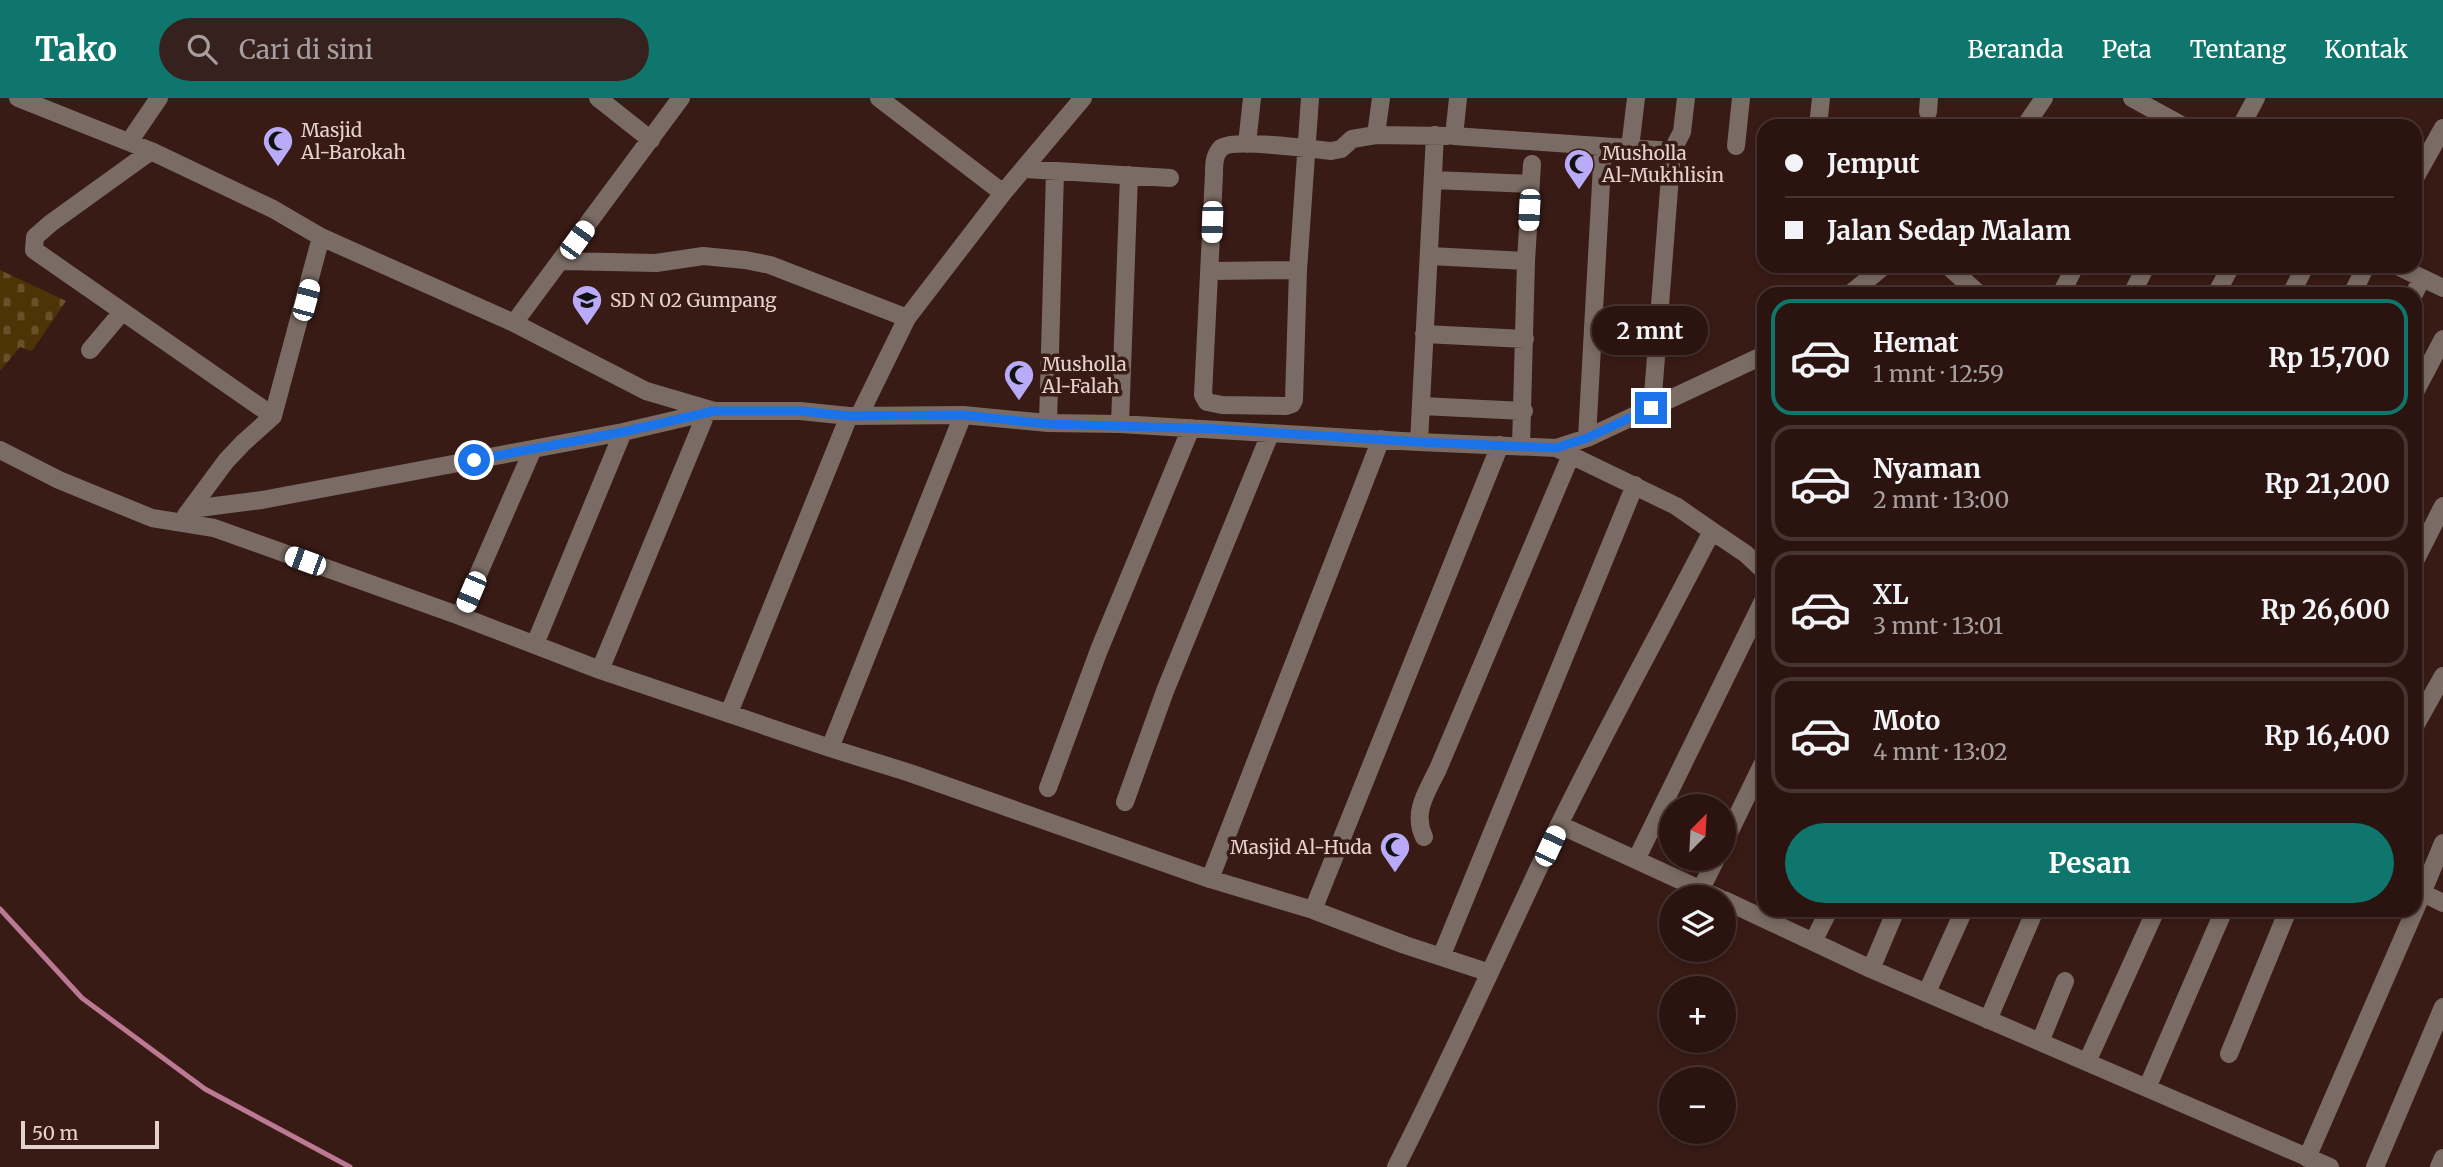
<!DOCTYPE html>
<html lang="id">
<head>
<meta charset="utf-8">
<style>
	body { margin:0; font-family:Merriweather,serif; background:#37211e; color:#f1f3f6; height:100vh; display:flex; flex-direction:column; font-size:26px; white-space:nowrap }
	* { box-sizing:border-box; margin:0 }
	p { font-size:23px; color:#a69e9f }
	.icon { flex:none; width:38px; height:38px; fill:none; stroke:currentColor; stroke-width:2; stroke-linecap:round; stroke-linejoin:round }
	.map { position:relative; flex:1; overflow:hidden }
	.side { position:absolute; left:1757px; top:189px; width:665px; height:630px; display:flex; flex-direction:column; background:#2b1410; border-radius:21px; box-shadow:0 4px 10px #0003,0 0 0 2px #473330 }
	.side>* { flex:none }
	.guide { position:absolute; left:1757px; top:21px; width:665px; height:154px; border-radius:21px; box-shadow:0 4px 10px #0003,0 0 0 2px #473330; display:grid; align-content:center; height:154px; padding:0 28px; background:#2b1410 }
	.needle { width:46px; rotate:24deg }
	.tools { position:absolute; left:1659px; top:696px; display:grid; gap:14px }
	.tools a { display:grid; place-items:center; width:77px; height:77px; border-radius:50%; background:#2b1410; box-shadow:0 4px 10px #0003,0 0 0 2px #473330; font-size:35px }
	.scale { position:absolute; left:21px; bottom:18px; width:138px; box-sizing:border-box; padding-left:7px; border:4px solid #e6d2cd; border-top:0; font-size:19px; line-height:24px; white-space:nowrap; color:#e6d2cd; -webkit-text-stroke:5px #391b15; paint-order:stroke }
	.end { position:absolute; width:32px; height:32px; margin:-16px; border:9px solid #1a73e8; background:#fff; box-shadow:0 0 0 4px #fff }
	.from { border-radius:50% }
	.bubble { position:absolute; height:49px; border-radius:24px; background:#2b1410; box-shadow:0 4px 10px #0003,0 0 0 2px #473330; font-size:23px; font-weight:700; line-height:49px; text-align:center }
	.car { position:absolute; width:21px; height:42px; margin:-21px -10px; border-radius:9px; box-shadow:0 0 5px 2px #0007; background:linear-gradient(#fff 24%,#345 0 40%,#fff 0 76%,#345 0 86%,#fff 0) }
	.guide b { display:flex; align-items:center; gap:24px; height:66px; font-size:26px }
	.guide b+b { border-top:2px solid #473330 }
	.guide i { width:18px; height:18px; background:#f1f3f6 }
	ul { padding:12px 0 0; list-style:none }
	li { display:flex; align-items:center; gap:21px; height:116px; margin:0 14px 10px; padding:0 14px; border:4px solid #473330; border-radius:21px }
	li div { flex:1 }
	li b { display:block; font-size:26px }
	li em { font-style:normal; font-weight:700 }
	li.selected { border-color:#0f766e }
	li>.icon { width:63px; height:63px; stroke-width:1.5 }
	.action { display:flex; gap:14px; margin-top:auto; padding:14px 28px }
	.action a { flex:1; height:80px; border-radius:42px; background:#0f766e; color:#fff; font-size:28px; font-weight:700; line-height:80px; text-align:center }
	header { display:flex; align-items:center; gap:42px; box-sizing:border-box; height:98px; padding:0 35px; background:#0f766e; color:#fff }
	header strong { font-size:33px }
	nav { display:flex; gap:38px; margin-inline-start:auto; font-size:24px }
	.search { width:490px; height:63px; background:#37211e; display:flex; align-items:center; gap:18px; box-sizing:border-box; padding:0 24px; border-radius:38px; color:#a69e9f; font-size:26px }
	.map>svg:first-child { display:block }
	.cemetery { fill:url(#cemetery-stones) }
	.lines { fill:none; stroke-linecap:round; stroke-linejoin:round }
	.stream { stroke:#bb7993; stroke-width:5 }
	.minor { stroke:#7a6c64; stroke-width:18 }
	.route { stroke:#1a73e8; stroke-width:9 }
	.labels { text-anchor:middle; stroke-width:7; stroke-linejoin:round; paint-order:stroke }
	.poi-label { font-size:19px; fill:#e6d2cd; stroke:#391b15; text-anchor:start }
</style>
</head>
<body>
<header>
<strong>Tako</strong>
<div class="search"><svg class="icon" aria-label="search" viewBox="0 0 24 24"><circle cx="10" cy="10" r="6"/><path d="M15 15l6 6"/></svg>Cari di sini</div>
<nav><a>Beranda</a><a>Peta</a><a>Tentang</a><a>Kontak</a></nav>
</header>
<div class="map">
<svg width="2443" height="1069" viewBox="0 0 2443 1069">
	<defs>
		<pattern id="cemetery-stones" width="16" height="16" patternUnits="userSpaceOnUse" patternTransform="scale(1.75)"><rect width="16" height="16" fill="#4e3307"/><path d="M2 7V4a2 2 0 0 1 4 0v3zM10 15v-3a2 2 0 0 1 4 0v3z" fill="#68502a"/></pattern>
	</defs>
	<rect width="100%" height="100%" fill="#391b15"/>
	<path class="cemetery" d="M 0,172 L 66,203 L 32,253 L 20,249 L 0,273 Z"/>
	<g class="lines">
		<path class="stream" d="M 0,811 L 82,900 L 205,991 L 350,1069"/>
		<path class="minor" d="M 18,0 L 151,53 L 273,111 L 321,139 L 514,225 L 646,293 L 714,313 L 800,313 L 849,318 L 963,317 L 1048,325 L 1120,326 L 1419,344 L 1556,350 L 1676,408 L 1712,433 C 1661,532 1607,629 1558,729 C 1504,843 1453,957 1396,1069
			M 598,0 L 651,42
			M 879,0 L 1003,95
			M 1381,0 L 1376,37 L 1447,38
			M 1458,0 L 1454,38 L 1672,53 L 1682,34 L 1686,0
			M 2132,0 L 2183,28
			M 1928,14 L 1929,0
			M 1818,28 L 1821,0
			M 2025,28 L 2044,0
			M 2241,28 L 2256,0
			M 129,44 L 159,0
			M 1247,46 L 1252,0
			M 1736,48 L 1741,0
			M 1630,50 L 1636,0
			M 151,53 L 51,125 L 35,139 L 34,152 L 273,318
			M 1025,71 L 1170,80
			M 2415,80 L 2443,30
			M 1433,82 L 1530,86
			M 1430,158 L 1526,163 L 1532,66
			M 562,163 L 656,165 L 703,158 L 745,162 L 770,167 L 907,220
			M 1948,168 L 1979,196
			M 2397,168 L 2443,190
			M 1298,172 L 1294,302 L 1292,306 L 1286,308 L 1222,307 L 1207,304 L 1203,297 L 1214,76 C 1214,67 1214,57 1221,50 C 1233,40 1312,51 1331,53 L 1341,51 L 1352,41 L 1376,37
			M 1210,173 L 1298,172 L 1310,0
			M 1850,196 L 1884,168
			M 2061,196 L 2075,168
			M 2132,196 L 2146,168
			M 2216,196 L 2231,168
			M 2291,196 L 2305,168
			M 2352,196 L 2366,168
			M 2414,196 L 2422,180
			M 514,225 L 681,0
			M 1424,236 L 1525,241
			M 90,252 L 122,214
			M 2415,294 L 2443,241
			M 1422,308 L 1524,313
			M 1652,310 L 1672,53
			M 859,318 L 907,220 L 1003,95 L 1083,0
			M 1048,325 L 1055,74
			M 1120,326 L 1129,77
			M 1587,340 L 1603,49
			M 1419,344 L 1435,37
			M 1521,348 L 1526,163
			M 1556,350 L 1587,340 L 1764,257
			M 0,352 L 59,382 L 152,420 L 214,430 L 460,518 L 600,572 L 830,650 L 910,675 L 1210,781 L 1313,812 L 1405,847 L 1481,872 L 1488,876
			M 191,411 L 262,402 L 474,362 L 623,334 L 713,313
			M 186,417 L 226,363 L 243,345 L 273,318 L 321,139
			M 1712,433 L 1746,456 L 1764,473
			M 2415,463 L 2443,408
			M 460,518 L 533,351
			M 535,546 L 623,334
			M 600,572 L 706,316
			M 729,615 L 849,318
			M 2415,628 L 2443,578
			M 830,650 L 963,317
			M 1048,690 L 1099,552 L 1191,330
			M 1125,704 L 1165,593 L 1270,336
			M 1560,727 L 1719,800
			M 1424,739 C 1412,714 1427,694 1438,671 L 1571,357
			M 1724,745 L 1764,663
			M 1636,762 L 1764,501
			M 1210,781 L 1381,341
			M 1701,791 L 1716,761
			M 2415,791 L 2443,805
			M 1724,802 L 1871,871 L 2330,1069
			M 1313,812 L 1500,347
			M 2415,812 L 2443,745
			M 1813,844 L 1829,812
			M 1441,859 L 1635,387
			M 1871,871 L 1896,812
			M 1927,894 L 1964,812
			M 1988,922 L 2035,812
			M 2040,944 L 2065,883
			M 2229,956 L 2288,812
			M 2087,964 L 2156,812
			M 2147,990 L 2224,812
			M 2307,1060 L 2415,812
			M 2375,1069 L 2443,909
			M 2439,1069 L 2443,1060"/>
	</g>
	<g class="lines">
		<path class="route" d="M 474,362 L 623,334 L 714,313 L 800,313 L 849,318 L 962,317 L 1048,326 L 1217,331 L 1419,344 L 1556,350 L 1587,340 L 1651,310"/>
	</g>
	<defs>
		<g id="mosque-pin" transform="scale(1.575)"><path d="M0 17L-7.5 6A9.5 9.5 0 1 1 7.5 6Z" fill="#b9abf7" stroke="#391b15"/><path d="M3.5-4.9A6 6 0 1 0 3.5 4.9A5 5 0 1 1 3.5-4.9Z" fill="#111"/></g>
		<g id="school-pin" transform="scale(1.575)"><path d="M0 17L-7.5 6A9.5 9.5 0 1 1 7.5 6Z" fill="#b9abf7" stroke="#391b15"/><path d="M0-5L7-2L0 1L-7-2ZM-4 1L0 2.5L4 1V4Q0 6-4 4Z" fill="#111"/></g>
	</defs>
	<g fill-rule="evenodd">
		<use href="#mosque-pin" x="278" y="43"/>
		<use href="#mosque-pin" x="1579" y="66"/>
		<use href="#school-pin" x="587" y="202"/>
		<use href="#mosque-pin" x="1019" y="277"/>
		<use href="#mosque-pin" x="1395" y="749"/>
	</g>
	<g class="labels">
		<g class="poi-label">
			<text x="301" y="39">Masjid<tspan x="301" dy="22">Al-Barokah</tspan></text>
			<text x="1602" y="62">Musholla<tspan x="1602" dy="22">Al-Mukhlisin</tspan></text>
			<text x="610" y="209">SD N 02 Gumpang</text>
			<text x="1042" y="273">Musholla<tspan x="1042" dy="22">Al-Falah</tspan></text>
			<text x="1372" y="756" text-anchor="end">Masjid Al-Huda</text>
		</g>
	</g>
</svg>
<div class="tools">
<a><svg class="needle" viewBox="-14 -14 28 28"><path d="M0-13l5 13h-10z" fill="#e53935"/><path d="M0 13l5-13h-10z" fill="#a69e9f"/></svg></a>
<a><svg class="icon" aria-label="layers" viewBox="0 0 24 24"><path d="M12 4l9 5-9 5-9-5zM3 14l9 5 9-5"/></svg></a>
<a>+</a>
<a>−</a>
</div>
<div class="scale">50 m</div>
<i class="end from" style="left:474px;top:362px"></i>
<i class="end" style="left:1651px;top:310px"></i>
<div class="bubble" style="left:1592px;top:208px;width:116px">2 mnt</div>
<i class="car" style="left:1529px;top:112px;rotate:183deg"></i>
<i class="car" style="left:1212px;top:124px;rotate:182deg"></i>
<i class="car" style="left:577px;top:142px;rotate:36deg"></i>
<i class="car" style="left:306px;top:202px;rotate:15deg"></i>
<i class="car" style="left:305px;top:463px;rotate:290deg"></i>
<i class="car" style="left:471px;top:494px;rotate:203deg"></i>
<i class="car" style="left:1550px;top:748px;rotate:25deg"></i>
<div class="guide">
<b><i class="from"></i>Jemput</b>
<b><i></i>Jalan Sedap Malam</b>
</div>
<section class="side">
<ul>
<li class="selected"><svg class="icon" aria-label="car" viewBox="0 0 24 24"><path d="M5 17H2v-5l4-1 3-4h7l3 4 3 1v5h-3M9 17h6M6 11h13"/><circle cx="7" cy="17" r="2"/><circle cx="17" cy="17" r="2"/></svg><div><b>Hemat</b><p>1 mnt · 12:59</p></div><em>Rp 15,700</em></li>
<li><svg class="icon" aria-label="car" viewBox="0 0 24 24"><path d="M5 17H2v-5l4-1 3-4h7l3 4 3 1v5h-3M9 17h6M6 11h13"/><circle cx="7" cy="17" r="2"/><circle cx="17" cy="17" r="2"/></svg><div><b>Nyaman</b><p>2 mnt · 13:00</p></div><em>Rp 21,200</em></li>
<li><svg class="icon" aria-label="car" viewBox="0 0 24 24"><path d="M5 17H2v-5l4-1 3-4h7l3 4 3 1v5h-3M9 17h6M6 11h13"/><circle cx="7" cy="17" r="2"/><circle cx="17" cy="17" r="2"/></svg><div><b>XL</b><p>3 mnt · 13:01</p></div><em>Rp 26,600</em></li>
<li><svg class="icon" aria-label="car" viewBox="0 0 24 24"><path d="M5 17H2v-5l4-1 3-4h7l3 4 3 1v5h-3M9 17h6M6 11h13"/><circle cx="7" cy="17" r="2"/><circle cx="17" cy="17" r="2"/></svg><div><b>Moto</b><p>4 mnt · 13:02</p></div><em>Rp 16,400</em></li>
</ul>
<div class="action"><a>Pesan</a></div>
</section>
</div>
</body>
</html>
